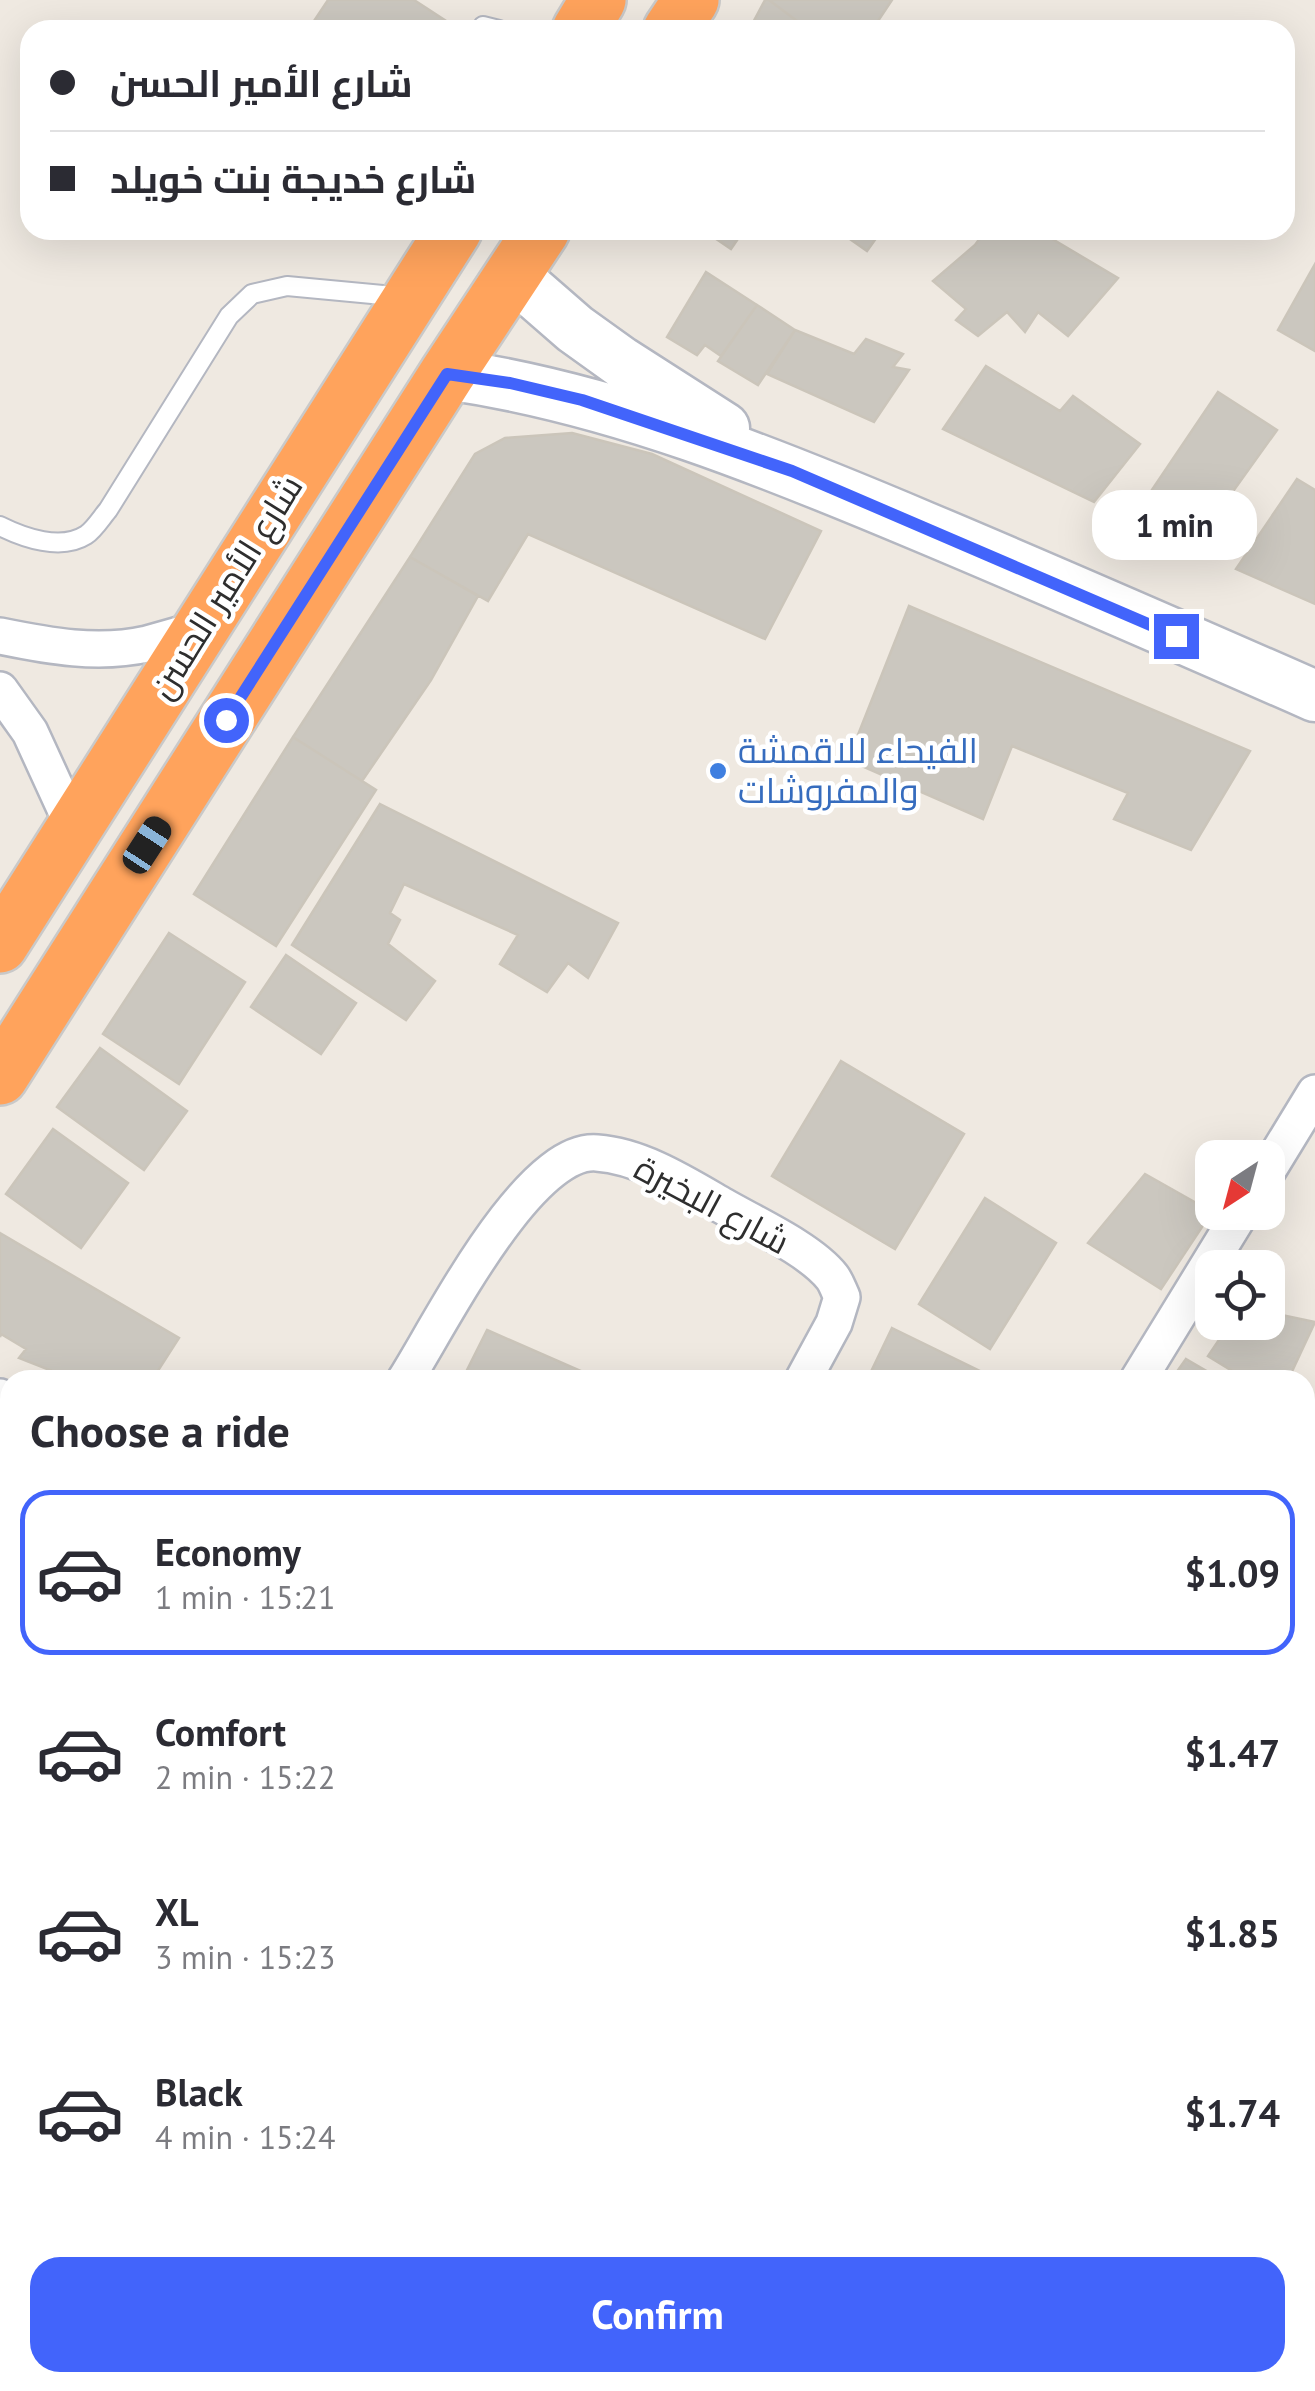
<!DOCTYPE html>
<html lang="en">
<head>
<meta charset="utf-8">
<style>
	body { margin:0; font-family:"PT Sans",Cairo,sans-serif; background:#f2f2f3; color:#2b2b33; height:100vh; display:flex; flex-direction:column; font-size:38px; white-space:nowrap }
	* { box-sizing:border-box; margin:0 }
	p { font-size:32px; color:#7c7c81 }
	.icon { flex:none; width:55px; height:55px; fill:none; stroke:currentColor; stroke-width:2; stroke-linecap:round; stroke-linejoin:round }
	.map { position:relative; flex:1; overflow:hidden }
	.details { position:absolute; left:0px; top:1370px; width:1315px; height:1022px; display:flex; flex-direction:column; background:#fff; border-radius:30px 30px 0 0; box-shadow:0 10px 40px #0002 }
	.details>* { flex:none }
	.top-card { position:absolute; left:20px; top:20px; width:1275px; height:220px; border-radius:30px; box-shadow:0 10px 40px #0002; display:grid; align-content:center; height:220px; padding:0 30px; background:#fff }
	.needle { width:65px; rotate:216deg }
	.controls { position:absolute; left:1195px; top:1140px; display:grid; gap:20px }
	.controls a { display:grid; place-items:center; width:90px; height:90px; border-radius:20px; background:#fff; box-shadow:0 10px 40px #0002; font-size:50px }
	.end { position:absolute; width:45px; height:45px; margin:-22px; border:12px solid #4264fb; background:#fff; box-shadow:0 0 0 5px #fff }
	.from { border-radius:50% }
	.bubble { position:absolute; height:70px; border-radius:30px; background:#fff; box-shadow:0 10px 40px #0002; font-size:32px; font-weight:600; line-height:70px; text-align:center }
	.car { position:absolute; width:30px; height:60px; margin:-30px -15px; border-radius:12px; box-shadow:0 0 8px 2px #0007; background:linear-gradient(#222 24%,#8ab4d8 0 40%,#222 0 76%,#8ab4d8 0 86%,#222 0) }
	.top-card b { display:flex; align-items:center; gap:35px; height:95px; font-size:38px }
	.top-card b+b { border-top:2px solid #e1e1e2 }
	.top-card i { width:25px; height:25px; background:#2b2b33 }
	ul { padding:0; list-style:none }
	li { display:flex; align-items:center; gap:30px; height:165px; margin:0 20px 15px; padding:0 10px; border:5px solid transparent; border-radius:30px }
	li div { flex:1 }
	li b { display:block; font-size:38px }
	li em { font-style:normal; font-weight:600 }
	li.current { border-color:#4264fb }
	li>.icon { width:90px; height:90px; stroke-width:1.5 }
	h2 { padding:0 30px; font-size:45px; line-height:120px }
	.primary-button { display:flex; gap:20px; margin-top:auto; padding:20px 30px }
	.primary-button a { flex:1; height:115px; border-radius:30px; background:#4264fb; color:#fff; font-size:40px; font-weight:600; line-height:115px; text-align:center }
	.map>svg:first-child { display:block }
	.cemetery { fill:#c8d9b8 }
	.building { fill:#cbc7bf; stroke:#cbc5ba; stroke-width:2.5 }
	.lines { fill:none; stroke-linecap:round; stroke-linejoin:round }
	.lane-casing { stroke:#b4b7c1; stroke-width:22 }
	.street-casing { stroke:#b4b7c1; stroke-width:40 }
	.secondary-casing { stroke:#b4b7c1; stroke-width:55 }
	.highway-casing { stroke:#c9c9c9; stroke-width:60 }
	.lane { stroke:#fff; stroke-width:18 }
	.street { stroke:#fff; stroke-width:35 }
	.secondary { stroke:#fff; stroke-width:50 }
	.highway { stroke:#ffa35c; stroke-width:55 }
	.route { stroke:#4264fb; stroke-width:12 }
	.shop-dot { fill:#3f7fe0; stroke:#fff; stroke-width:4 }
	.labels { text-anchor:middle; stroke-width:9; stroke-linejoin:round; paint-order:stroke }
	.street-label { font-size:35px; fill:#2e2e2e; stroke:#fff }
	.shop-label { font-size:35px; fill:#366cbe; stroke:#fff; text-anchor:start }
</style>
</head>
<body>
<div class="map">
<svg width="1315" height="2391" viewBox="0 0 1315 2391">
	<rect width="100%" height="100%" fill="#efe9e1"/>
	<path class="cemetery" d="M 1315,1537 L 1315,2391 L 814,2391 L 820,2382 L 1305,2382 L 1305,1561 Z"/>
	<path class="building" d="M 328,0 L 414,0 L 460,30 L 308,30 Z
		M 765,0 L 769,0 L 809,30 L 749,30 Z
		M 769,0 L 892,0 L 872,30 L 853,30 L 843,23 L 839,30 L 809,30 Z
		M 703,230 L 744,230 L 731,249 Z
		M 837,230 L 882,230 L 867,251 Z
		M 986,230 L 1037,230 L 1118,278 L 1068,336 L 1038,312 L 1025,332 L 1007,312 L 978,336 L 956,320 L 966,309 L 933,281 L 975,245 Z
		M 1315,264 L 1315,351 L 1278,330 Z
		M 706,272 L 757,305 L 721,356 L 705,345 L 697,355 L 667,337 Z
		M 757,305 L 795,330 L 758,385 L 718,361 Z
		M 795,330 L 854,354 L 866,339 L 903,354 L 893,367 L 909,370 L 874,422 L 767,374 Z
		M 986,366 L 1060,411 L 1073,396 L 1140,444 L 1094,502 L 943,429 Z
		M 1218,392 L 1277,430 L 1196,543 L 1135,515 Z
		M 572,433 L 652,454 L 821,531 L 765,639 L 528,534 L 488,601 L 410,557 L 475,454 L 505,438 Z
		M 1297,479 L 1315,490 L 1315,604 L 1236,569 Z
		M 410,557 L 478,596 L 431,680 L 362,781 L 293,737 Z
		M 909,606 L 1250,751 L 1191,850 L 1114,819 L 1128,793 L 1012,746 L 983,819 L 848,760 Z
		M 293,737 L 376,790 L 276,946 L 194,894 Z
		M 380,804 L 618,923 L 588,978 L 568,963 L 547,992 L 500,964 L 518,935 L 404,884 L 390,913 L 400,920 L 388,944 L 435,981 L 406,1020 L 292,945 Z
		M 169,933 L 245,982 L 179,1084 L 103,1034 Z
		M 286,955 L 356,1003 L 321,1054 L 251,1007 Z
		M 100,1048 L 187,1111 L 144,1170 L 57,1107 Z
		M 841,1061 L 964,1134 L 895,1249 L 772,1176 Z
		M 53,1129 L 128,1183 L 81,1248 L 6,1194 Z
		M 1145,1174 L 1212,1212 L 1161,1289 L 1088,1243 Z
		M 985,1198 L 1056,1243 L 990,1349 L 919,1304 Z
		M 0,1233 L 179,1338 L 152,1380 L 75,1380 L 19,1358 L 26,1349 L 1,1334 L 0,1337 Z
		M 1268,1312 L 1315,1322 L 1288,1380 L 1247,1380 L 1208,1356 L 1231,1322 L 1268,1322 Z
		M 892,1328 L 992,1377 L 991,1380 L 867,1380 Z
		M 487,1330 L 581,1371 L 576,1380 L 462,1380 Z
		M 1186,1359 L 1222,1380 L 1171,1380 Z
		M 10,1495 L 10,1582 L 0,1599 L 0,1512 Z
		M 10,1611 L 10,1717 L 0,1711 L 0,1627 Z
		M 530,2382 L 582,2382 L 593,2391 L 523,2391 Z
		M 609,2382 L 688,2382 L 699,2391 L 620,2391 Z"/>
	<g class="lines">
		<g class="lane-casing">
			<path id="lane" d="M 481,30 L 483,26 L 499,30
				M 0,526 C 24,538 61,551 86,535 C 94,530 102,517 108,510 L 229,316 L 252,294 L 287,286 L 404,297"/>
		</g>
		<g class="street-casing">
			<path id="street" d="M 0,636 C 49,646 98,655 147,644 C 165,639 182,634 200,629
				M 0,690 L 30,732 L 74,828
				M 1268,1170 L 1315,1093
				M 405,1380 C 439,1327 528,1147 597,1153 C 641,1156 685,1184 723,1206 C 754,1224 810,1249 832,1277 C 836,1282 839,1291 842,1297 L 834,1323 L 803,1380
				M 1138,1380 L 1241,1212
				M 0,1397 L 10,1401
				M 0,1457 L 10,1461
				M 1305,1471 L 1315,1451
				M 0,2104 L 10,2089
				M 753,2391 L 758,2382"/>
		</g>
		<g class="secondary-casing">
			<path id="secondary" d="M 513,275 L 575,329 L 621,362 L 724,428
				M 447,374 C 613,398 770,462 924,527 C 1055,582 1185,639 1315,696
				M 0,2284 L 10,2289
				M 186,2382 L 202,2391"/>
		</g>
		<g class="highway-casing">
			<path id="highway" d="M 580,30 L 598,0
				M 671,30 L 691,0
				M 0,945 L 454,230
				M 0,1077 L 447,374 L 542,230
				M 0,2332 L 10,2337
				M 99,2382 L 116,2391"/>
		</g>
		<use href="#lane" class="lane"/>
		<use href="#street" class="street"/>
		<use href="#secondary" class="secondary"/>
		<use href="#highway" class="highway"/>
	</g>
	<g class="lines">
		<path class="route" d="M 226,720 L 447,374 L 510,383 L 582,400 L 792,471 L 1176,636"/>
	</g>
	<circle class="shop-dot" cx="718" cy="771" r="10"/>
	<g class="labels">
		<g class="street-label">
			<text transform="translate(226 587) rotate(-58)" y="12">شارع الأمير الحسن</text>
			<text transform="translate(712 1205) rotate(28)" y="12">شارع البخيرة</text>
		</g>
		<g class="shop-label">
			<text x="738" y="763">الفيحاء للاقمشة<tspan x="738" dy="40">والمفروشات</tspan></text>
		</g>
	</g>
</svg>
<div class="controls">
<a><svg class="needle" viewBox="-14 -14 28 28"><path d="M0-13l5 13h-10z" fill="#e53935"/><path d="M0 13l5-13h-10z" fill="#7c7c81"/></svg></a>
<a><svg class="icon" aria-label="locate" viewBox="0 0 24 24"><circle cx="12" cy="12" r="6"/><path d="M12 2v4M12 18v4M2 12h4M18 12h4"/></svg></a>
</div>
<i class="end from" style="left:226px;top:720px"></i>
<i class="end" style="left:1176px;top:636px"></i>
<div class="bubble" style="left:1092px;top:490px;width:165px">1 min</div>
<i class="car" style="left:147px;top:845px;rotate:33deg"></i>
<div class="top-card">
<b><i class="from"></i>شارع الأمير الحسن</b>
<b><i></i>شارع خديجة بنت خويلد</b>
</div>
<section class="details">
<h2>Choose a ride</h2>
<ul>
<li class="current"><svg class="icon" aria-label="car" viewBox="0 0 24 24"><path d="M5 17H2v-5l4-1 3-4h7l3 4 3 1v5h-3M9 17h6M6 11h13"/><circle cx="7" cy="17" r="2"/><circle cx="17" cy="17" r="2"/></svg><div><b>Economy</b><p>1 min · 15:21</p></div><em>$1.09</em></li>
<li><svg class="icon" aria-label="car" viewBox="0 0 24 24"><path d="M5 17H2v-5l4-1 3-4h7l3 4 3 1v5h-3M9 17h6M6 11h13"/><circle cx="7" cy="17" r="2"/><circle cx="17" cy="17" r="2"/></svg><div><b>Comfort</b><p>2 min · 15:22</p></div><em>$1.47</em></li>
<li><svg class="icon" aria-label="car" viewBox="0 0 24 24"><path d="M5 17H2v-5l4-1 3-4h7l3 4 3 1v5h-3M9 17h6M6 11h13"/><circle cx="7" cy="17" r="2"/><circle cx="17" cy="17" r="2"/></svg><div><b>XL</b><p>3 min · 15:23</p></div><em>$1.85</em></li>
<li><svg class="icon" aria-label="car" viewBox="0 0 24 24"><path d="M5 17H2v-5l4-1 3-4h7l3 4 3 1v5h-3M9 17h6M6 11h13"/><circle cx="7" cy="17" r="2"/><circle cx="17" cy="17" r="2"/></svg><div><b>Black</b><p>4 min · 15:24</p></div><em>$1.74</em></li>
</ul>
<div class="primary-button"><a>Confirm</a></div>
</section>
</div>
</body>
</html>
